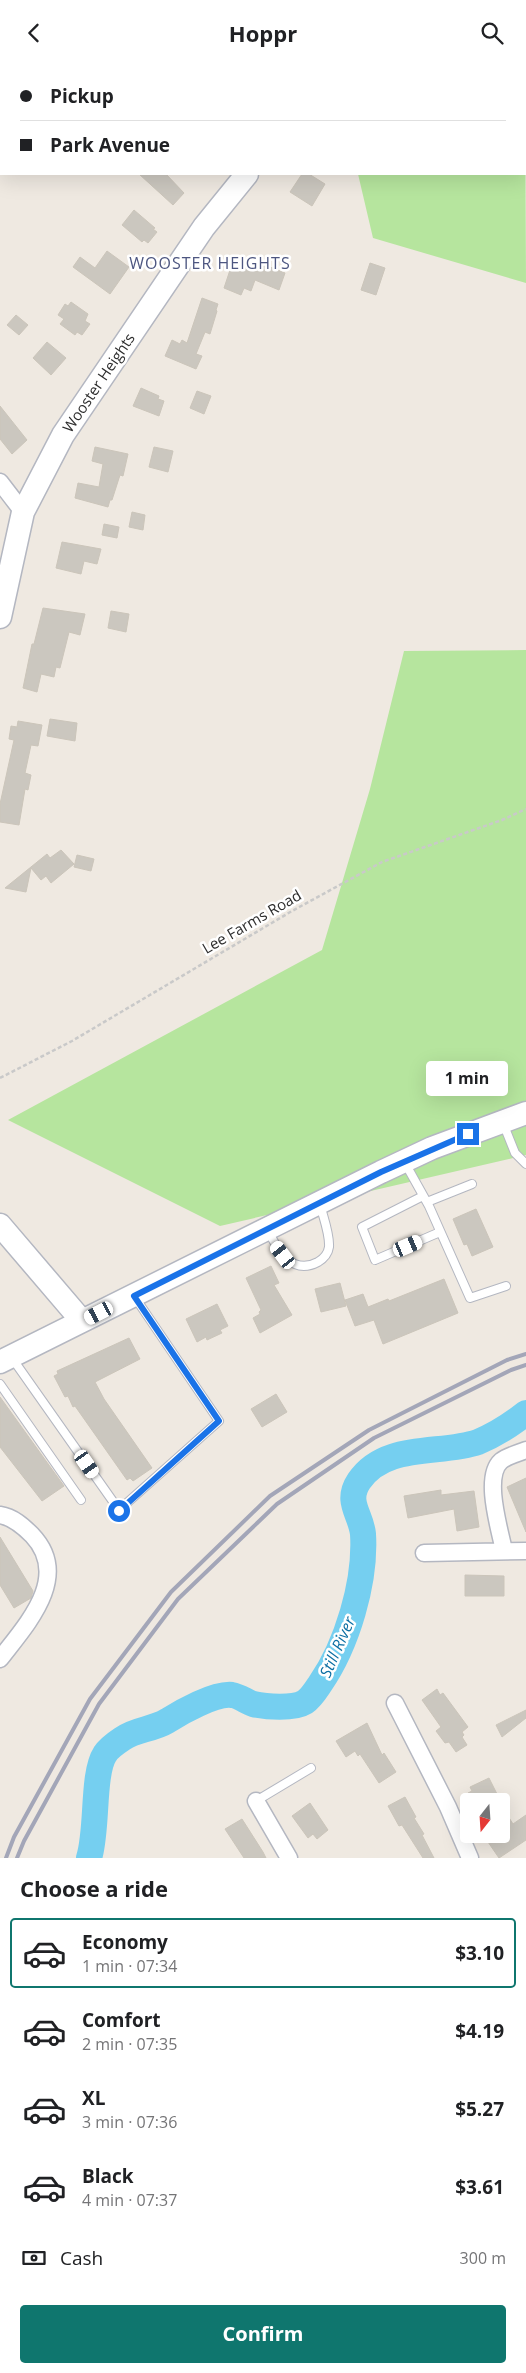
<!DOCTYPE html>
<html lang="en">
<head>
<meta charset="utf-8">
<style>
	body { margin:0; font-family:"Open Sans",sans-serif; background:#f6f6f6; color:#202124; height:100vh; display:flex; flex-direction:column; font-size:19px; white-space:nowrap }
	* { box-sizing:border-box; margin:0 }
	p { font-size:16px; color:#757577 }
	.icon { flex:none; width:28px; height:28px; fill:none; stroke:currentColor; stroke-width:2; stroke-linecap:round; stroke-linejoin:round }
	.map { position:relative; height:1793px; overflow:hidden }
	.side { display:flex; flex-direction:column; background:#fff; flex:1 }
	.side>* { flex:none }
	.top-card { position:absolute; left:0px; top:0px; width:526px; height:110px; box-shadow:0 5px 20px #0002; display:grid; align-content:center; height:110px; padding:0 20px; background:#fff }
	.needle { width:32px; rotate:197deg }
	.buttons { position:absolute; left:460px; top:1728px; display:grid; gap:10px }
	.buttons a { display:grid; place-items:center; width:50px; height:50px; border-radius:5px; background:#fff; box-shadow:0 5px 20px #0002; font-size:25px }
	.end { position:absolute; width:22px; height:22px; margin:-11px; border:6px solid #1a73e8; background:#fff; box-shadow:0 0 0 2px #fff }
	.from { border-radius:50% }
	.bubble { position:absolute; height:35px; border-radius:5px; background:#fff; box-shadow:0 5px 20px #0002; font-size:16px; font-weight:700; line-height:35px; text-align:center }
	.car { position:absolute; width:15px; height:30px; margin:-15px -8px; border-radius:6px; box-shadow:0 0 4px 1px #0007; background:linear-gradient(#fff 24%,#345 0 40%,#fff 0 76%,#345 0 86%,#fff 0) }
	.top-card b { display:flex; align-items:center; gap:18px; height:48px; font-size:19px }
	.top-card b+b { border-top:1px solid #e0e0e0 }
	.top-card i { width:12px; height:12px; background:#202124 }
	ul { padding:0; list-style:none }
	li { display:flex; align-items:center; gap:15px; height:70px; margin:0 10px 8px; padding:0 10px; border:2px solid transparent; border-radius:5px }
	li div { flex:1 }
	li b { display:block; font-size:19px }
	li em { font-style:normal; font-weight:700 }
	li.on { border-color:#0f766e }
	li>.icon { width:45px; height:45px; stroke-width:1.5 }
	h2 { padding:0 20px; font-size:22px; line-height:60px }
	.pay { display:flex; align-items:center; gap:12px; height:55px; padding:0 20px; font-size:19px }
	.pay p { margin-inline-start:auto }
	.action { display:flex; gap:10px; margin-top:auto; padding:10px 20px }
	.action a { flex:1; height:58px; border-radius:5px; background:#0f766e; color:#fff; font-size:20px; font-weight:700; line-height:58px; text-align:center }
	header { display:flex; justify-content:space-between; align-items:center; height:65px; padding:0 20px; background:#fff; font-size:22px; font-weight:700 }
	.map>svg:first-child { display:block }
	.green { fill:#b6e59e }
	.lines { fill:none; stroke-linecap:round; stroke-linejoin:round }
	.river { stroke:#75cff0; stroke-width:26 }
	.building { fill:#cbc7bf; stroke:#cbc5ba }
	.lane-casing { stroke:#b4b7c1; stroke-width:10 }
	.street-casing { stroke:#b4b7c1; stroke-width:19 }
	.secondary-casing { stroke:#b4b7c1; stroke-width:25 }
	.path { stroke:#c9c9c9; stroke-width:2.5; stroke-dasharray:4 2.5; stroke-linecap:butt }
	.lane { stroke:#fff; stroke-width:8 }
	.street { stroke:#fff; stroke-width:16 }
	.secondary { stroke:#fff; stroke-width:22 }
	.rail { stroke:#a3a6b8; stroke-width:4 }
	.route { stroke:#1a73e8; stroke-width:6 }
	.labels { text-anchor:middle; stroke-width:5; stroke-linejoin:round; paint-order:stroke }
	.street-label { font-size:15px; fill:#2e2e2e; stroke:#fff }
	.neighbourhood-label { font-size:16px; letter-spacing:1px; fill:#4d5680; stroke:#fff }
	.water-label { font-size:16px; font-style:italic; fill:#0d6fa3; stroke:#fff }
</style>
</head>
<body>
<header><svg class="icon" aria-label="back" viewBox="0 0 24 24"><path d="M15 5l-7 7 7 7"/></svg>Hoppr<svg class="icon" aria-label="search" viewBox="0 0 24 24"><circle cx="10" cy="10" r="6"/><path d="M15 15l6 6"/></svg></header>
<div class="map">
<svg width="526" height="1793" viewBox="0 0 526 1793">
	<rect width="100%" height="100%" fill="#efe9e1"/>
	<path class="green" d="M 525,19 L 526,218 L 373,173 L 358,109 L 525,109 Z
		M 526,585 L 526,1090 L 220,1161 L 8,1055 L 322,885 L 370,724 L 404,586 Z"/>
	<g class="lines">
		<path class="river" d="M 89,1793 C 98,1765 92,1709 105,1689 C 108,1684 116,1678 122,1674 C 135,1664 152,1665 167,1656 C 181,1647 215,1628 232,1630 C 239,1631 247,1637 253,1639 C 266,1642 294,1644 305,1637 C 311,1633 316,1625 320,1619 C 347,1580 366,1517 363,1469 C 361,1449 345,1437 359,1416 C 385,1377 441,1390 478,1377 C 495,1370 512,1359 526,1348"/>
	</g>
	<path class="building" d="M 139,109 L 166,109 L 184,128 L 173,140 Z
		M 302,109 L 309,109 L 325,119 L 312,141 L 290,127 Z
		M 134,145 L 155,163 L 153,164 L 157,167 L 148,178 L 144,175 L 142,177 L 122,160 Z
		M 107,186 L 129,202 L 110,229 L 73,202 L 80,192 L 95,203 Z
		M 238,194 L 249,198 L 250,194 L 285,208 L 279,225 L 255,215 L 251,226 L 244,223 L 241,230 L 224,223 L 232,199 L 235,200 Z
		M 370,198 L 385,203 L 376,230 L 361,225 Z
		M 202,233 L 218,239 L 216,245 L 217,246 L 210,269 L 205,267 L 196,289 L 202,291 L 196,304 L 165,291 L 172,275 L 180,279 L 182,275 L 187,278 Z
		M 71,237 L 88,249 L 85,256 L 90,259 L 82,270 L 77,267 L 75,270 L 60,259 L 64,254 L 58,250 L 65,239 L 68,241 Z
		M 16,250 L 28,260 L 19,270 L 7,260 Z
		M 47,277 L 66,293 L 51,310 L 33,293 Z
		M 141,323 L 159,331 L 158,334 L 164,336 L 159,351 L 133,341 Z
		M 197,326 L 211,331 L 204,349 L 190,343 Z
		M 0,341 L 27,375 L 12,389 L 0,374 Z
		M 95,382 L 128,389 L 123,411 L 120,410 L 112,435 L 110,435 L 108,442 L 75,433 L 78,418 L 99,422 L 103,399 L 92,396 Z
		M 154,382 L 173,386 L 168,407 L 149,402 Z
		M 132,447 L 145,450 L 143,465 L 129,462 Z
		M 104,459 L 119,462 L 117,473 L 102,470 Z
		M 62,477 L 101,484 L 97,499 L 84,496 L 81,509 L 56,503 Z
		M 43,543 L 85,549 L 80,570 L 69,567 L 60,603 L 56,602 L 54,612 L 41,609 L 37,627 L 23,623 L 32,579 L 34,579 Z
		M 111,546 L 129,549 L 126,567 L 108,563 Z
		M 50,654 L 77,658 L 75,676 L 47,671 Z
		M 18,656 L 42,660 L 38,681 L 31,680 L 25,708 L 31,710 L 28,725 L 25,724 L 19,760 L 0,757 L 0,739 L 14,675 L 9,674 L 11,661 L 17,662 Z
		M 61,785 L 74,799 L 51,818 L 46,811 L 41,815 L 31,803 L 26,827 L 5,823 L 47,789 L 50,793 Z
		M 77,790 L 94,794 L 91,806 L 74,802 Z
		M 476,1144 L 493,1182 L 472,1191 L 467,1179 L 464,1180 L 453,1154 Z
		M 271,1201 L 279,1218 L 274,1220 L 292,1250 L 260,1268 L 253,1253 L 260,1249 L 259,1247 L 261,1245 L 246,1213 Z
		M 444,1214 L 458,1248 L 383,1279 L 374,1255 L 355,1261 L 345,1235 L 363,1229 L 368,1242 L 388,1234 L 389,1236 Z
		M 340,1218 L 346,1241 L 321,1247 L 315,1224 Z
		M 217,1239 L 228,1261 L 220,1265 L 222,1268 L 207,1275 L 206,1272 L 197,1277 L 186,1254 Z
		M 129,1273 L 140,1294 L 95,1317 L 104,1334 L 152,1403 L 133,1416 L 130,1413 L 127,1415 L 75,1341 L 73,1342 L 68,1331 L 65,1332 L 54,1311 L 58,1309 L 57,1306 Z
		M 276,1329 L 287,1347 L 262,1362 L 251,1344 Z
		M 0,1332 L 64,1421 L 42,1436 L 0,1382 Z
		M 526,1413 L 526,1467 L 507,1422 Z
		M 441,1425 L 441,1430 L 474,1426 L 479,1462 L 457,1466 L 454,1444 L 408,1453 L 404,1431 Z
		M 0,1472 L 33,1526 L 31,1533 L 14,1543 L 0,1520 Z
		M 465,1510 L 504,1511 L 504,1531 L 465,1531 Z
		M 437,1624 L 440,1630 L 443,1628 L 468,1662 L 462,1667 L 464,1670 L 462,1672 L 467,1680 L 456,1687 L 449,1677 L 445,1678 L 436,1666 L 441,1662 L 422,1635 Z
		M 526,1645 L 526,1653 L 502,1672 L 496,1660 Z
		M 367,1658 L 382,1690 L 384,1688 L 396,1707 L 379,1718 L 360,1689 L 358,1691 L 355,1686 L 346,1692 L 336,1676 Z
		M 489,1713 L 498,1731 L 487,1736 L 472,1736 L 468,1728 L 472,1726 L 470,1722 Z
		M 405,1732 L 416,1752 L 414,1753 L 424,1769 L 422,1770 L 434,1793 L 423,1793 L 402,1760 L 399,1761 L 388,1741 Z
		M 310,1738 L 328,1765 L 317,1774 L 313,1769 L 308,1773 L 292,1751 Z
		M 501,1740 L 513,1759 L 526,1750 L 526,1775 L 499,1793 L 488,1777 L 501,1769 Z
		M 242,1754 L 263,1787 L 266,1793 L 244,1793 L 225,1764 Z"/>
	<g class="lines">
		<g class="lane-casing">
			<path id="lane" d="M 503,1058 L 515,1088 L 526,1099
				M 405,1098 L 429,1141 L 470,1233 L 506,1221
				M 423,1131 L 362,1162 L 375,1195 L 440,1167
				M 427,1137 L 472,1119
				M 268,1166 C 278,1185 292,1211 318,1197 C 323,1194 328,1189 329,1182 C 330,1169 323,1152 320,1139
				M 12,1293 L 119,1445 L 219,1356 L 134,1231
				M 0,1319 L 81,1435
				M 256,1736 L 311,1703"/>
		</g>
		<g class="street-casing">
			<path id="street" d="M 296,0 L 296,1
				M 0,417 L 23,447
				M 0,1450 C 13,1452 23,1461 32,1470 C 72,1512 26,1560 0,1594
				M 504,1486 C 500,1465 483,1412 501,1396 C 507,1391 519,1388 526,1385
				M 424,1488 L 526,1486
				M 395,1638 L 448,1742 L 470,1793
				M 256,1736 L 289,1793"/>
		</g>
		<g class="secondary-casing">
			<path id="secondary" d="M 404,1 L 407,0
				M 0,552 L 23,447 L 63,370 L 204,162 L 247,109
				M 0,1160 L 82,1256
				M 0,1297 L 381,1107 L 432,1083 L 526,1048"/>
		</g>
		<path class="path" d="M 0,1013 L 72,976 L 292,846 L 382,797 L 502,755 L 526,744"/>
		<use href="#lane" class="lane"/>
		<use href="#street" class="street"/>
		<use href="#secondary" class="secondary"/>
		<path class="rail" d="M 6,1793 L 14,1772 L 90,1634 L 171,1527 L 270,1431 L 369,1365 L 507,1295 L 526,1289
			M 17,1793 L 24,1776 L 99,1639 L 178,1534 L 277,1439 L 374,1373 L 511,1305 L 526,1300"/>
	</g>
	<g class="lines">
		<path class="route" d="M 119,1446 L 219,1356 L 134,1231 L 381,1107 L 468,1069"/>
	</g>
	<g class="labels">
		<g class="street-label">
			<text transform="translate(99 318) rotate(-56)" y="5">Wooster Heights</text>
			<text transform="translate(252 857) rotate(-30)" y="5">Lee Farms Road</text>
		</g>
		<g class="neighbourhood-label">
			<text x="210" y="204">WOOSTER HEIGHTS</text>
		</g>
		<g class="water-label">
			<text transform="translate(337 1582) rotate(-66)" y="6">Still River</text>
		</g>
	</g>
</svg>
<div class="buttons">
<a><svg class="needle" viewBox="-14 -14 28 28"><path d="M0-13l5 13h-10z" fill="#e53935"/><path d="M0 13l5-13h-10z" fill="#757577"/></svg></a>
</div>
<i class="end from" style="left:119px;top:1446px"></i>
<i class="end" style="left:468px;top:1069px"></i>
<div class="bubble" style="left:426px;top:996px;width:82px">1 min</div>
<i class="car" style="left:408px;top:1181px;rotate:67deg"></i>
<i class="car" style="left:283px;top:1190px;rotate:323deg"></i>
<i class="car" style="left:99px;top:1248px;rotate:243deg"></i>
<i class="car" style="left:87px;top:1399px;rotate:145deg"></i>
<div class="top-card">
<b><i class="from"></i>Pickup</b>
<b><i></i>Park Avenue</b>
</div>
</div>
<section class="side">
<h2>Choose a ride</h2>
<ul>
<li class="on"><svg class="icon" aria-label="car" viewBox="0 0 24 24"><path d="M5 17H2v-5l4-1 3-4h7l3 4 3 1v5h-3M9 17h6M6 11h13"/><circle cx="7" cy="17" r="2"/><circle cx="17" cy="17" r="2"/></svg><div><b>Economy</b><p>1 min · 07:34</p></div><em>$3.10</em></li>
<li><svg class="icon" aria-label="car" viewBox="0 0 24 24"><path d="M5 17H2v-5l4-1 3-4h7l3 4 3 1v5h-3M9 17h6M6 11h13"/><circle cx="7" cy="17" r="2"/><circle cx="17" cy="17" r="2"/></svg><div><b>Comfort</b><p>2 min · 07:35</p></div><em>$4.19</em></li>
<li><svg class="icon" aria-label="car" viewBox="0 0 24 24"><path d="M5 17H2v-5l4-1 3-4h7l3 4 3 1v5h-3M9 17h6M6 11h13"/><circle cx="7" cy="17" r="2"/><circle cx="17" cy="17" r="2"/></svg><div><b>XL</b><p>3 min · 07:36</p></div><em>$5.27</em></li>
<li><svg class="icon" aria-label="car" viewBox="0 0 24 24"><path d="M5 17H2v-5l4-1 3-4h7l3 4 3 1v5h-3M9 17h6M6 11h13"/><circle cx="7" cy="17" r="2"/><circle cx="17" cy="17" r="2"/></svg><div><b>Black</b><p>4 min · 07:37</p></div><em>$3.61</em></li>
</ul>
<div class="pay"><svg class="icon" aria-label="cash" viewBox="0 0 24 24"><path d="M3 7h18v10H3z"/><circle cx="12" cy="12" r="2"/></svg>Cash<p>300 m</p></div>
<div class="action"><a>Confirm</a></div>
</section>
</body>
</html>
